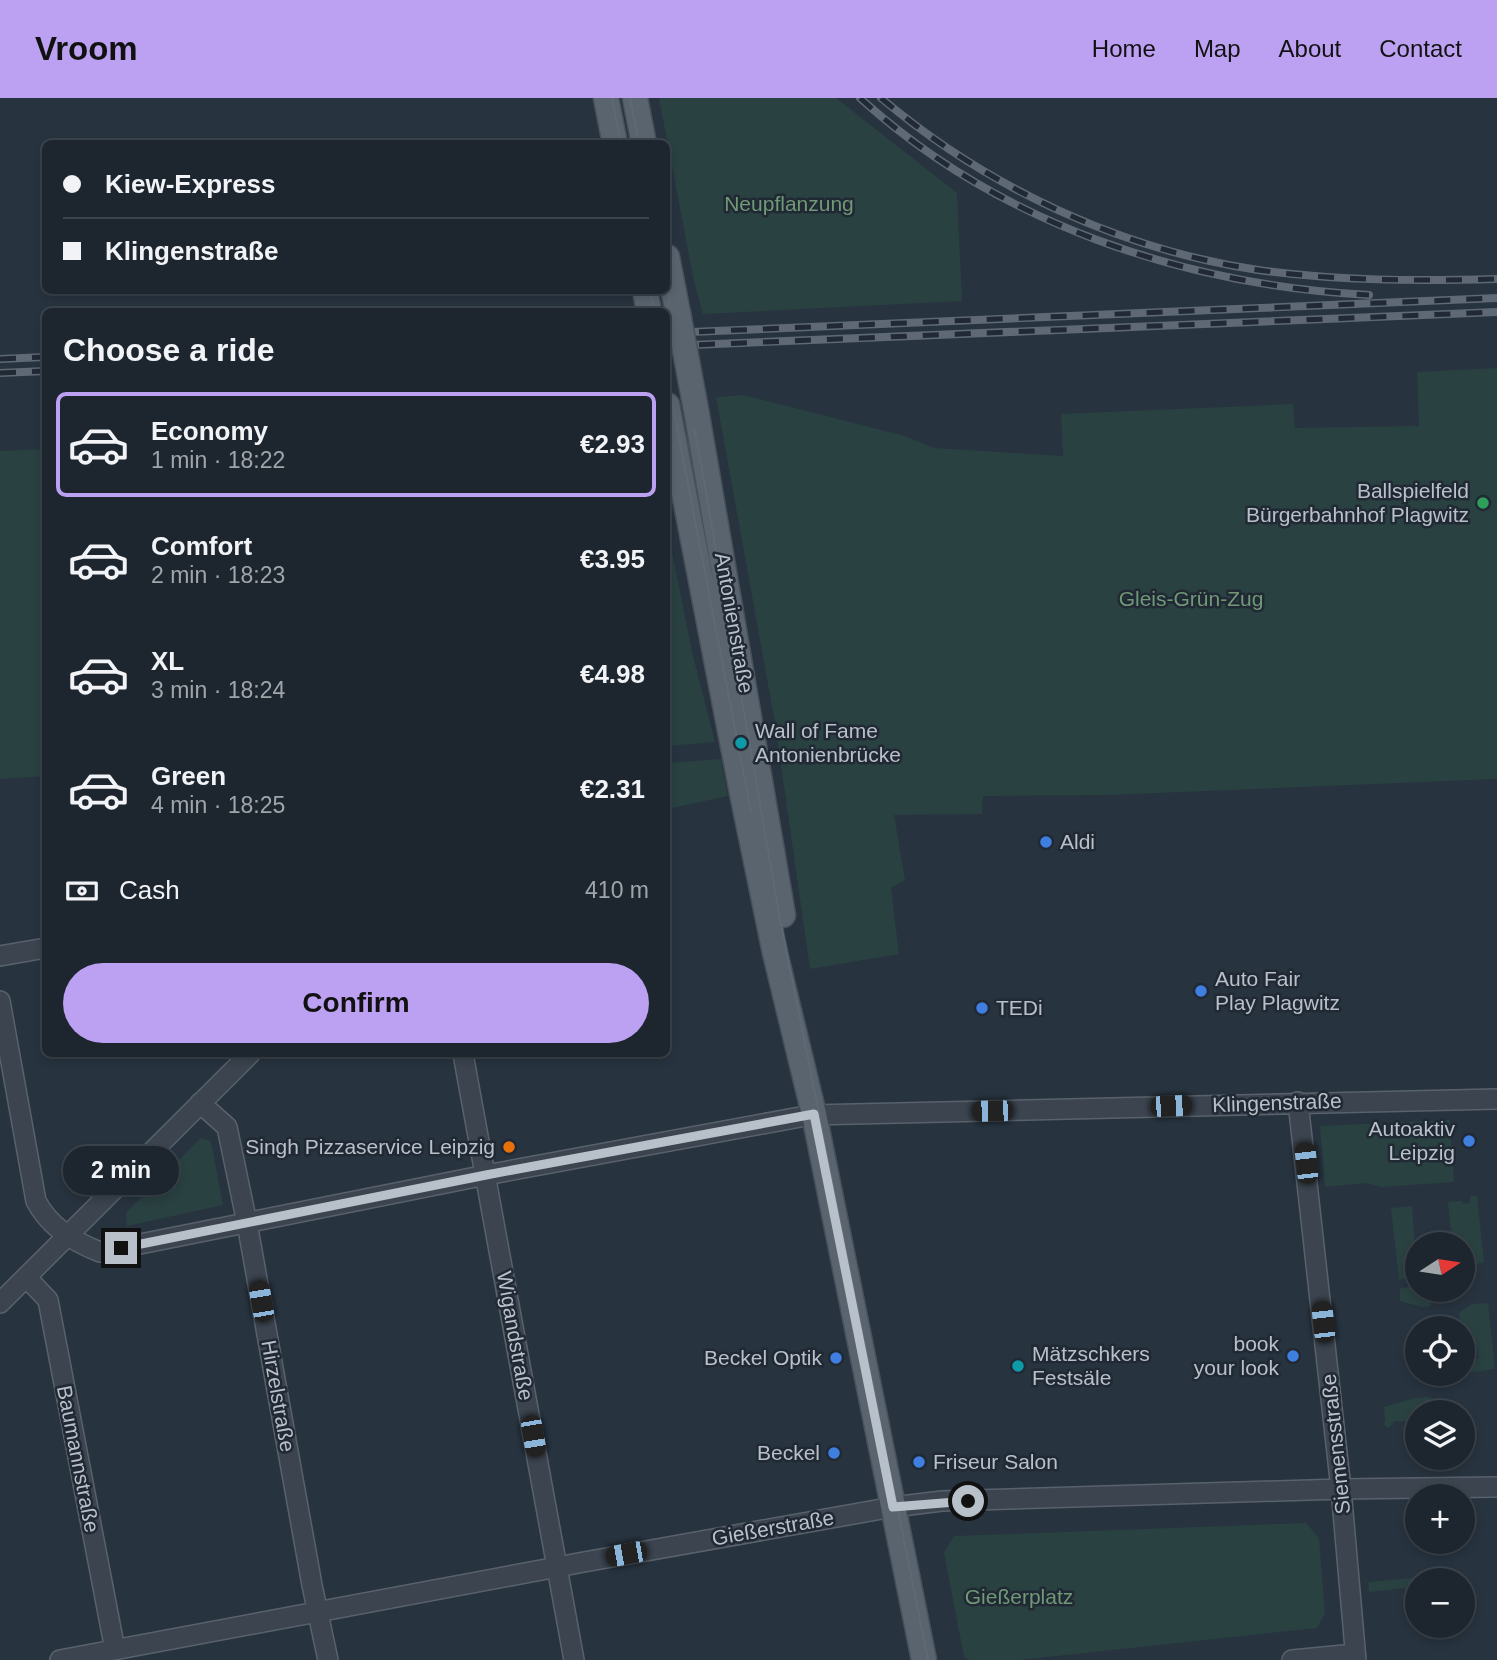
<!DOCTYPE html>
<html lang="en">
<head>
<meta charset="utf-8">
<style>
	body { margin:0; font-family:Arial,sans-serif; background:#252e37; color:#f1f3f6; height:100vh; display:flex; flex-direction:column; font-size:26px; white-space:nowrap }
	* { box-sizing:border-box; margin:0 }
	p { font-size:23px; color:#a0a5aa }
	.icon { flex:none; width:38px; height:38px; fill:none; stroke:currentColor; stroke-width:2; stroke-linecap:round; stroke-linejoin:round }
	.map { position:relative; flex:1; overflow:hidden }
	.side { position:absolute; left:42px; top:210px; width:628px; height:749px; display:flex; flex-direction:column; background:#1d262f; border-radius:10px; box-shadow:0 4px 10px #0003,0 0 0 2px #3b434b }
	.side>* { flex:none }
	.hud { position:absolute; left:42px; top:42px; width:628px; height:154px; border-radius:10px; box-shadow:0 4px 10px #0003,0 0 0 2px #3b434b; display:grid; align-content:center; height:154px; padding:0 21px; background:#1d262f }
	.needle { width:46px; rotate:78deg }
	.controls { position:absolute; left:1405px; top:1134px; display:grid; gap:14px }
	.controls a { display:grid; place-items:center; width:70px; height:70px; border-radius:50%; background:#1d262f; box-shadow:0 4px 10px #0003,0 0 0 2px #3b434b; font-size:35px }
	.end { position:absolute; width:32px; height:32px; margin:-16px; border:9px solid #b8c0c9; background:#111; box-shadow:0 0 0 4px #111 }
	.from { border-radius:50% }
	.bubble { position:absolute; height:49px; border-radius:24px; background:#1d262f; box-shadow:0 4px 10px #0003,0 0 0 2px #3b434b; font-size:23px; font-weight:700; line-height:49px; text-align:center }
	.car { position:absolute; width:21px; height:42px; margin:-21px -10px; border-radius:9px; box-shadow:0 0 5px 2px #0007; background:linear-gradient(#222 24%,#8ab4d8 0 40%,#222 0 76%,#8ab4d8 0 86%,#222 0) }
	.hud b { display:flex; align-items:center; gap:24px; height:66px; font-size:26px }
	.hud b+b { border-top:2px solid #3b434b }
	.hud i { width:18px; height:18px; background:#f1f3f6 }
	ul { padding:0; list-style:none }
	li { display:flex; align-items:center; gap:21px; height:105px; margin:0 14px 10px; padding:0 7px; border:4px solid transparent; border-radius:10px }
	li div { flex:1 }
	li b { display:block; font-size:26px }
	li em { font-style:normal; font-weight:700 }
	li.active { border-color:#bca0f2 }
	li>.icon { width:63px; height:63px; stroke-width:1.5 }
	h2 { padding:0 21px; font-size:32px; line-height:84px }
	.pay { display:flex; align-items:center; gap:18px; height:77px; padding:0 21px; font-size:26px }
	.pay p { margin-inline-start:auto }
	.action { display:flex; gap:14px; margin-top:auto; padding:14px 21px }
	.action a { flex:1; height:80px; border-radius:42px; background:#bca0f2; color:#111; font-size:28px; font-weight:700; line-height:80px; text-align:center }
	header { display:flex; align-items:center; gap:42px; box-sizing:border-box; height:98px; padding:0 35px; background:#bca0f2; color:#111 }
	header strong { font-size:33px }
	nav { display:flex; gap:38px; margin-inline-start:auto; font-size:24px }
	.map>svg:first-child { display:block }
	.green { fill:#2a4141 }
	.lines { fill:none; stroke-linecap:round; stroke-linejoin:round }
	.minor-casing { stroke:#59626c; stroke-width:22 }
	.major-casing { stroke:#48505b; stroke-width:27 }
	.minor { stroke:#3b444f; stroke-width:19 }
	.major { stroke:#59646f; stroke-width:24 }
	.tram { stroke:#5e6975; stroke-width:2 }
	.rail-casing { stroke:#5e6975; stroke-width:8 }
	.rail { stroke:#202934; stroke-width:5; stroke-dasharray:16; stroke-linecap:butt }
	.major-bridge-casing { stroke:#48505b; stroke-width:27; stroke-linecap:butt }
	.major-bridge { stroke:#59646f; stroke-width:24 }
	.route { stroke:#b8c0c9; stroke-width:9 }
	.leisure-dot { fill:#2e9e5b; stroke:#202934; stroke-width:2.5 }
	.culture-dot { fill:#0f9aa8; stroke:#202934; stroke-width:2.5 }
	.shop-dot { fill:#3f7fe0; stroke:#202934; stroke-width:2.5 }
	.food-dot { fill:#e8710a; stroke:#202934; stroke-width:2.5 }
	.labels { text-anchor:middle; stroke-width:5; stroke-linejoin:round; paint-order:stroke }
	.park-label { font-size:21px; fill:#709977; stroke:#202934 }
	.poi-label { font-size:21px; fill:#b8c0c9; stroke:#202934; text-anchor:end }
	.street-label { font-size:21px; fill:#b8c0c9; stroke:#202934 }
</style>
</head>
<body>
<header>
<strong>Vroom</strong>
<nav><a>Home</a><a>Map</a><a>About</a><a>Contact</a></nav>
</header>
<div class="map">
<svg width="1497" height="1562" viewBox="0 0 1497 1562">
	<rect width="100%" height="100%" fill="#27333f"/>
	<path class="green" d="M 659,0 L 836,0 L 957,95 L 962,203 L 703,216 L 694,184 Z
		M 1497,270 L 1497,681 L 1108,697 L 983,698 L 982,716 L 894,717 L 905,782 L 891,790 L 899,856 L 810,871 L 775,625 L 716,299 L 743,297 L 905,338 L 934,350 L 1063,358 L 1061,316 L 1293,306 L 1295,330 L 1419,328 L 1417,274 Z
		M 45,351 L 45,678 L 0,681 L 0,353 Z
		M 667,428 L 692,554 L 715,644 L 667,648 Z
		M 721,661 L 728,698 L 667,711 L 667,665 Z
		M 1450,1022 L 1454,1084 L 1381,1089 L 1366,1085 L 1325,1089 L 1320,1028 Z
		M 201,1040 L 211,1043 L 223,1107 L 127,1128 L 126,1115 Z
		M 1470,1098 L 1477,1098 L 1484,1165 L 1476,1166 L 1475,1162 L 1467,1163 L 1468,1168 L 1463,1168 L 1463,1146 L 1452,1146 L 1448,1104 L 1462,1103 L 1463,1106 L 1470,1105 Z
		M 1412,1108 L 1417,1179 L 1399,1182 L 1391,1110 Z
		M 1417,1188 L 1418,1192 L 1436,1192 L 1436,1195 L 1430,1196 L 1431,1208 L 1422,1209 L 1400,1203 L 1400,1190 Z
		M 1488,1205 L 1495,1271 L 1466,1275 L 1464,1263 L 1479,1261 L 1477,1248 L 1463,1249 L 1463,1230 L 1461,1230 L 1459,1215 L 1472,1206 Z
		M 1431,1299 L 1432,1314 L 1418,1314 L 1417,1323 L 1395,1323 L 1389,1330 L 1383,1326 L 1385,1323 L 1384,1309 L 1415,1300 Z
		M 1306,1425 L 1319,1440 L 1325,1515 L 1317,1530 L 1020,1562 L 969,1562 L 964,1559 L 944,1455 L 954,1438 Z
		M 1412,1480 L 1417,1485 L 1417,1514 L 1414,1515 L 1413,1503 L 1407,1504 L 1405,1490 L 1369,1494 L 1368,1484 Z"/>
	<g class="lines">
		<g class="minor-casing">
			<path id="minor" d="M 0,858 L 46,850
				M 0,903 L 36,1103 C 49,1128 74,1144 100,1154 L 486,1077 L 811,1017 L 1497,1001
				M 463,956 L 574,1562
				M 1298,1004 L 1341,1391 L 1356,1562
				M 200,1005 L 227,1029 L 247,1125 L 312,1487 L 328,1562
				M 26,1179 L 48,1202 L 115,1552
				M 0,1205 L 250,956
				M 60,1562 L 584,1464 L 893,1409 L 942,1403 L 1341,1391 L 1497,1389
				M 1292,1562 L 1355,1556"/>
		</g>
		<g class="major-casing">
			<path id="major" d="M 606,0 L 615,46
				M 635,0 L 644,46
				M 667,159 L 678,215
				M 645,192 L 649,214
				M 667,307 L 743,700 L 775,855 L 814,1016 L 924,1562
				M 697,317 L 783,817"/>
		</g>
		<use href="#minor" class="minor"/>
		<use href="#major" class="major"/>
		<path class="tram" d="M 612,0 L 621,46
			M 630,0 L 639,46
			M 667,188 L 702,371 L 779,816 L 928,1562
			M 650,192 L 655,214
			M 667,277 L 751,714"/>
		<g class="rail-casing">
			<path id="rail" d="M 860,0 C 999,126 1184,187 1369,197
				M 881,0 C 988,90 1119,151 1258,172 C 1337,183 1417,183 1497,181
				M 667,235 L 1497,200
				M 667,248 L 1497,214
				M 0,261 L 46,259
				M 0,275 L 46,273"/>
		</g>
		<use href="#rail" class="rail"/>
		<g class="major-bridge-casing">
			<path id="major-bridge" d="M 678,215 L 697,317"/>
		</g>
		<use href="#major-bridge" class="major-bridge"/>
	</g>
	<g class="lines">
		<path class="route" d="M 121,1150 L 486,1077 L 814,1016 L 893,1409 L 968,1403"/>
	</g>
	<circle class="leisure-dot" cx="1483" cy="405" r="7"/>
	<g class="culture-dot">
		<circle cx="741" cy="645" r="7"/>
		<circle cx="1018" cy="1268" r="7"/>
	</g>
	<g class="shop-dot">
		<circle cx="1046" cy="744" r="7"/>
		<circle cx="1201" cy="893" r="7"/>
		<circle cx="982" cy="910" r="7"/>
		<circle cx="1469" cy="1043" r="7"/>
		<circle cx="1293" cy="1258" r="7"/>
		<circle cx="836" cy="1260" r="7"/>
		<circle cx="834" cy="1355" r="7"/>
		<circle cx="919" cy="1364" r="7"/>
	</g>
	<circle class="food-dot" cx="509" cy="1049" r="7"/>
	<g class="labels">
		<g class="park-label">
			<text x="789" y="113">Neupflanzung</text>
			<text x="1191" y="508">Gleis-Grün-Zug</text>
			<text x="1019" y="1506">Gießerplatz</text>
		</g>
		<g class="poi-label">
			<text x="1469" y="400">Ballspielfeld<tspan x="1469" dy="24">Bürgerbahnhof Plagwitz</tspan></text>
			<text x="755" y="640" text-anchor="start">Wall of Fame<tspan x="755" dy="24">Antonienbrücke</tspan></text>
			<text x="1060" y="751" text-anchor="start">Aldi</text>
			<text x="1215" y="888" text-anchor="start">Auto Fair<tspan x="1215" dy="24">Play Plagwitz</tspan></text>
			<text x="996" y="917" text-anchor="start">TEDi</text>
			<text x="1455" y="1038">Autoaktiv<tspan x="1455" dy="24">Leipzig</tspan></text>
			<text x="495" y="1056">Singh Pizzaservice Leipzig</text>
			<text x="1279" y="1253">book<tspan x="1279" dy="24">your look</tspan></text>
			<text x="1032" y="1263" text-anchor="start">Mätzschkers<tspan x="1032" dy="24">Festsäle</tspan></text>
			<text x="822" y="1267">Beckel Optik</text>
			<text x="820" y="1362">Beckel</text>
			<text x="933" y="1371" text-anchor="start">Friseur Salon</text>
		</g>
		<g class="street-label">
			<text transform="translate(734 525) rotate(80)" y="7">Antonienstraße</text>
			<text transform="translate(1277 1005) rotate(-2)" y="7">Klingenstraße</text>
			<text transform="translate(515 1238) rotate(80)" y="7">Wigandstraße</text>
			<text transform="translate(278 1298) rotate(80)" y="7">Hirzelstraße</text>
			<text transform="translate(1336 1346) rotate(-96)" y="7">Siemensstraße</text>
			<text transform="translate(78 1361) rotate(79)" y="7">Baumannstraße</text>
			<text transform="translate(773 1430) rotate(-10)" y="7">Gießerstraße</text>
		</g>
	</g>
</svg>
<div class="controls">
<a><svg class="needle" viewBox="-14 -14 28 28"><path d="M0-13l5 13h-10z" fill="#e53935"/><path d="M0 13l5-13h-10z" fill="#a0a5aa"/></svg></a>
<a><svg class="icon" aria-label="locate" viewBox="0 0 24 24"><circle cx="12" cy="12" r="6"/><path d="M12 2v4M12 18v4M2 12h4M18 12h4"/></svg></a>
<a><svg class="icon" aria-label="layers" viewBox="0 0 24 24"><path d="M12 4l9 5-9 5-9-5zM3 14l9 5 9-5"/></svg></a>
<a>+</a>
<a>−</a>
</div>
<i class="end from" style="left:968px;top:1403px"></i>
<i class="end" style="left:121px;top:1150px"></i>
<div class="bubble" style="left:63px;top:1048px;width:116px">2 min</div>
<i class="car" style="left:1171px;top:1008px;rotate:88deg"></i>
<i class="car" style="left:992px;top:1013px;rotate:269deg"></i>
<i class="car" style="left:1306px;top:1065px;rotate:354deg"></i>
<i class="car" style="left:261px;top:1203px;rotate:350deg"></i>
<i class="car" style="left:1323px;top:1224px;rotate:354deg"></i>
<i class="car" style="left:533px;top:1338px;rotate:170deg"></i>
<i class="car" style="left:626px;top:1456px;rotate:260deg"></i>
<div class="hud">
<b><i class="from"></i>Kiew-Express</b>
<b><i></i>Klingenstraße</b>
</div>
<section class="side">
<h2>Choose a ride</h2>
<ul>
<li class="active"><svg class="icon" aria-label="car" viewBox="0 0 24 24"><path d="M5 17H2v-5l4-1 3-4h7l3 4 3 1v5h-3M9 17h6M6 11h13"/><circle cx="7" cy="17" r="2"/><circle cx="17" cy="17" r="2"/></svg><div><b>Economy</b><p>1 min · 18:22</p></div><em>€2.93</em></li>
<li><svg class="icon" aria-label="car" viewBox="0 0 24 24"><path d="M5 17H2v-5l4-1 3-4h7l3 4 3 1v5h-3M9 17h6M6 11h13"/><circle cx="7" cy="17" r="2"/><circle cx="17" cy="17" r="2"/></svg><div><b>Comfort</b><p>2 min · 18:23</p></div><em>€3.95</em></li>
<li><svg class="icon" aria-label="car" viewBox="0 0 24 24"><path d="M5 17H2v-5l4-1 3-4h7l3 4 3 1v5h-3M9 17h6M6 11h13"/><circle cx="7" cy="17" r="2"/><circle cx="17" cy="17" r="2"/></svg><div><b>XL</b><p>3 min · 18:24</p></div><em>€4.98</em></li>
<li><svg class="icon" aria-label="car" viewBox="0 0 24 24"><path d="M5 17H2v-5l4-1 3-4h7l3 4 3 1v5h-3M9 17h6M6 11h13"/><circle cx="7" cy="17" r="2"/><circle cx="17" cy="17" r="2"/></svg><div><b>Green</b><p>4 min · 18:25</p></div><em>€2.31</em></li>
</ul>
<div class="pay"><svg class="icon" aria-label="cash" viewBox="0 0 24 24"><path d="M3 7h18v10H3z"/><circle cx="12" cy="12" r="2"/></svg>Cash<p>410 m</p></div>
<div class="action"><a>Confirm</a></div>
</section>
</div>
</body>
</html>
